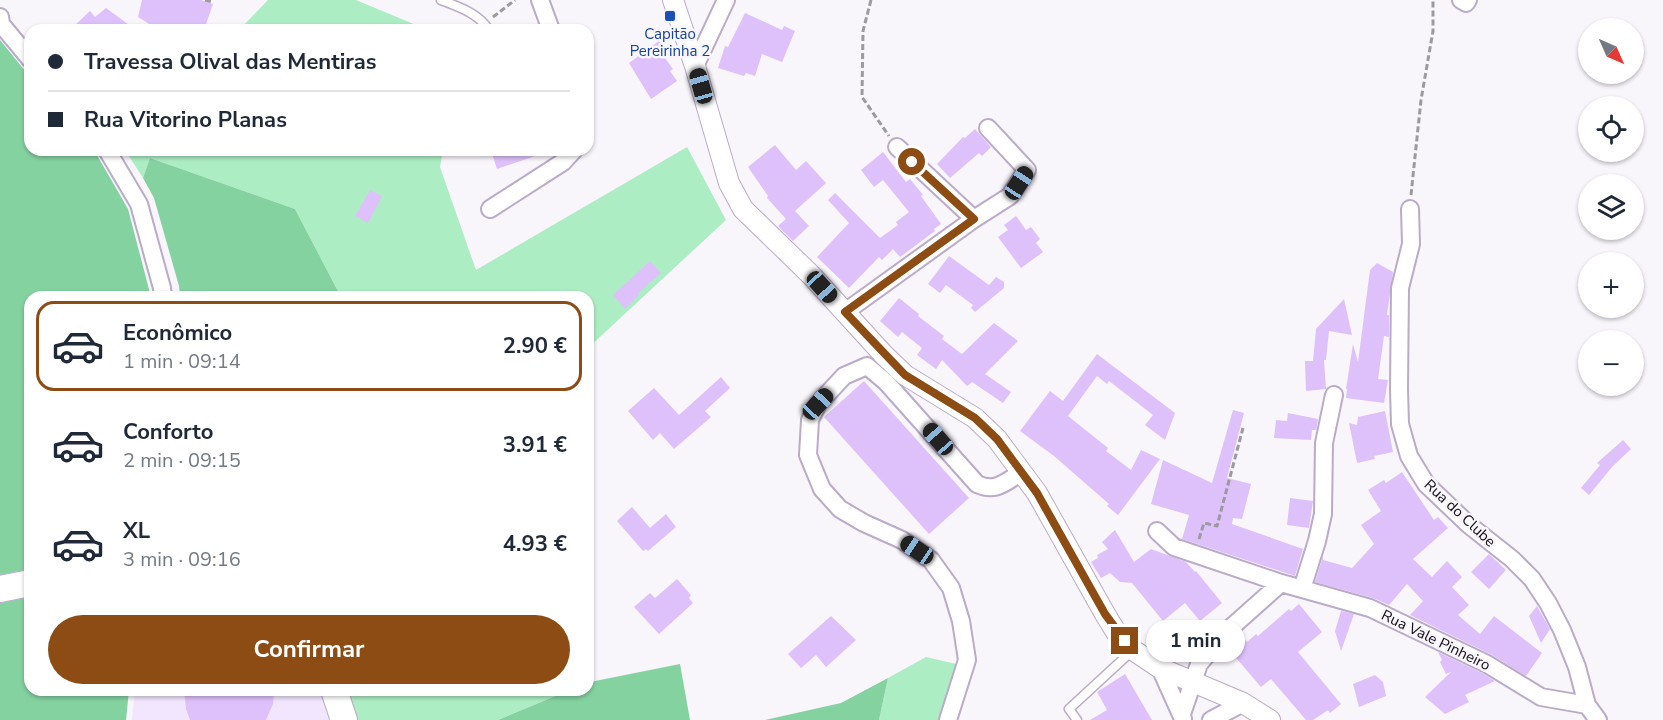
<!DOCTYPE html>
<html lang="pt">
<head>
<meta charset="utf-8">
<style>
	body { margin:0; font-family:"Nunito Sans",sans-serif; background:#f2f2f3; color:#1f2937; height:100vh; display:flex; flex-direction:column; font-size:22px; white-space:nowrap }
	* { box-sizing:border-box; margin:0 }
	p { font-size:20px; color:#747a83 }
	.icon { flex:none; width:33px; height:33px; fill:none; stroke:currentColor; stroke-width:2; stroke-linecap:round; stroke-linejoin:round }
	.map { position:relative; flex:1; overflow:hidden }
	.side { position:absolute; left:24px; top:291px; width:570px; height:405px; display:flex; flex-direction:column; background:#fff; border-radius:18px; box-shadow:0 2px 4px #0004 }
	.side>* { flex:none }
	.top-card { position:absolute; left:24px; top:24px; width:570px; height:132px; border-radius:18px; box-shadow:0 2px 4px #0004; display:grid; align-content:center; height:132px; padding:0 24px; background:#fff }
	.needle { width:39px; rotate:135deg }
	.buttons { position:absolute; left:1578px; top:18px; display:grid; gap:12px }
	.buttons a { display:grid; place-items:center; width:66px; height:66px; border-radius:50%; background:#fff; box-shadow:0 2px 4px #0004; font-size:30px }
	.end { position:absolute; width:27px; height:27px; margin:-14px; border:8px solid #8c4c14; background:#fff; box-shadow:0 0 0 3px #fff }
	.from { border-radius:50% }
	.bubble { position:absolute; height:42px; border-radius:21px; background:#fff; box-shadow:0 2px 4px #0004; font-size:20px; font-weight:700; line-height:42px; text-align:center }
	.car { position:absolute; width:18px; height:36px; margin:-18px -9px; border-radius:8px; box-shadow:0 0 4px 2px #0007; background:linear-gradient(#222 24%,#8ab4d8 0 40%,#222 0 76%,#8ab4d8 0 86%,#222 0) }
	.top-card b { display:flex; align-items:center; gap:21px; height:57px; font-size:22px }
	.top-card b+b { border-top:2px solid #e0e1e3 }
	.top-card i { width:15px; height:15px; background:#1f2937 }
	ul { padding:10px 0 0; list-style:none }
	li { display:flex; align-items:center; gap:18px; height:90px; margin:0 12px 9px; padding:0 12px; border:3px solid transparent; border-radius:18px }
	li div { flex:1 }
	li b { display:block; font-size:22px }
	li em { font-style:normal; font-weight:700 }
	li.on { border-color:#8c4c14 }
	li>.icon { width:54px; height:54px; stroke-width:1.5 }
	.cta { display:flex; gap:12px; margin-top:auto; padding:12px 24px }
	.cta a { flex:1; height:69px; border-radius:36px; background:#8c4c14; color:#fff; font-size:24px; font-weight:700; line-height:69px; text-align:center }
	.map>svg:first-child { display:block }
	.built { fill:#f1e6fd }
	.green { fill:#adedc3 }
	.forest { fill:#85d2a1 }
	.building { fill:#dec1fa }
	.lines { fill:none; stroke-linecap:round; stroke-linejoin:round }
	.service-casing { stroke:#baabc9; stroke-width:11 }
	.minor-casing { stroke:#baabc9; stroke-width:20 }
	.tertiary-casing { stroke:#baabc9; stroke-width:22 }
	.primary-casing { stroke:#baabc9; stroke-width:28 }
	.path { stroke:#9d99a1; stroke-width:3; stroke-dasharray:6 3; stroke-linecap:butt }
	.service { stroke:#fff; stroke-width:8 }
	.minor { stroke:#fff; stroke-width:16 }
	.tertiary { stroke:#fff; stroke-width:20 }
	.primary { stroke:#fff; stroke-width:26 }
	.route { stroke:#8c4c14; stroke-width:8 }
	.transit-dot { fill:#1a4fb4; stroke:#f8f5fb; stroke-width:2 }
	.labels { text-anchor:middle; stroke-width:5; stroke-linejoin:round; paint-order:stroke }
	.transit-label { font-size:15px; fill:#164399; stroke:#f8f5fb }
	.street-label { font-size:15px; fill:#120c17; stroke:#f8f5fb }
</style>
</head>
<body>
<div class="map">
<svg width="1663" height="720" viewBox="0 0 1663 720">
	<rect width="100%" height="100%" fill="#f8f5fb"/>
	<path class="built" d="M 135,690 L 320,690 L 330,720 L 132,720 Z"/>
	<path class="green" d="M 268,0 L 356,0 L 428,30 L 239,30 Z
		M 687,147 L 726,220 L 588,348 L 588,297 L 341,297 L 295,209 L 150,158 L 143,178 L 125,150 L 443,150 L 440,167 L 476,270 Z
		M 926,657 L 956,664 L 940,720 L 879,720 L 888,678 Z
		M 348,690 L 570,690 L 498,720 L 358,720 Z"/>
	<path class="forest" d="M 0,40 L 30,77 L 30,150 L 94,150 L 128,209 L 151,297 L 30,297 L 30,569 L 0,575 Z
		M 150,158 L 295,209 L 341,297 L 180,297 L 179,286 L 154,198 L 143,178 Z
		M 30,597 L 30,690 L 129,690 L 126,720 L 0,720 L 0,603 Z
		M 680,664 L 690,720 L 498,720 L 570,690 L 588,690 L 588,683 L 590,682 Z
		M 888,678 L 879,720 L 765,720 L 841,703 Z"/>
	<path class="building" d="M 142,0 L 201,0 L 213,4 L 204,30 L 159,30 L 138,17 Z
		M 106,8 L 136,30 L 70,30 L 90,11 L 95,17 Z
		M 745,13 L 782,30 L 784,26 L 795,31 L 782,62 L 762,54 L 755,76 L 746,73 L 744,76 L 718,68 L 725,46 L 728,47 Z
		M 659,41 L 669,55 L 665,58 L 673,69 L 670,71 L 677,81 L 651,99 L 629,63 Z
		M 975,129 L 991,147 L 982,156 L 979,153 L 950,178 L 937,164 L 963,137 L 965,138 Z
		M 775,145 L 796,170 L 806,161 L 826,183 L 795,211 L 809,226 L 793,241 L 778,226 L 786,219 L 767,198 L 768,196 L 748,167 Z
		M 491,150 L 547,150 L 547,152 L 497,169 Z
		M 883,152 L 906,182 L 910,179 L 923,195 L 921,196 L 941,224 L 934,229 L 935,231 L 900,257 L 893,249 L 882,260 L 879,257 L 849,288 L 817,257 L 849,223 L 828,200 L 835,193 L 880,238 L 898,225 L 896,222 L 909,212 L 883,180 L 874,187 L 861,170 Z
		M 370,190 L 382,196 L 368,223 L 355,216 Z
		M 1016,216 L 1026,230 L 1031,227 L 1040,239 L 1036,243 L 1043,252 L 1021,268 L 998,237 L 1008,230 L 1004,225 Z
		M 949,256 L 989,285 L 996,277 L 1004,282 L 1004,288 L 975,312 L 971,308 L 973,305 L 946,285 L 940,293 L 928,284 Z
		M 650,261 L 661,273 L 638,293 L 639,295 L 625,309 L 613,295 Z
		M 1377,263 L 1393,272 L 1387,315 L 1389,315 L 1389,337 L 1384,336 L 1378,379 L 1388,380 L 1384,403 L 1346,398 L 1347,389 L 1346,389 L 1353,344 L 1358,362 L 1370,270 Z
		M 899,298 L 919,314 L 918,316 L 944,336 L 942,339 L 962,354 L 994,323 L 1018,341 L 985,374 L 1011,392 L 1003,403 L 972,382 L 967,386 L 942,360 L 936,369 L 917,355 L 922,348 L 902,332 L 898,337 L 880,321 Z
		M 1344,299 L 1352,335 L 1329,331 L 1326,360 L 1324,360 L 1326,389 L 1306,391 L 1305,361 L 1313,361 L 1316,329 Z
		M 1097,354 L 1175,413 L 1165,440 L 1145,425 L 1153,415 L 1109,381 L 1107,384 L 1097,376 L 1068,416 L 1108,448 L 1106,451 L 1131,470 L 1141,450 L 1160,459 L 1118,515 L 1107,506 L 1109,504 L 1054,456 L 1020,431 L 1050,391 L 1063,401 Z
		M 721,377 L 730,388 L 705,411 L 711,417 L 674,449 L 660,433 L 653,440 L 628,411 L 654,388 L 679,415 Z
		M 864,381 L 969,498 L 929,534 L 824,417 Z
		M 1233,410 L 1244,413 L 1227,478 L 1251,484 L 1242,519 L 1233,518 L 1232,524 L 1303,549 L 1295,576 L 1182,539 L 1189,515 L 1151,504 L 1163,460 L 1212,483 Z
		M 1385,411 L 1393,452 L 1374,456 L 1375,459 L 1357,463 L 1349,423 L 1357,425 L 1358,417 Z
		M 1288,413 L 1318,419 L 1316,430 L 1312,430 L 1311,440 L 1274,438 L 1276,420 L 1287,421 Z
		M 1623,440 L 1631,449 L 1612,467 L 1589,495 L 1581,488 L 1600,465 L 1597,463 Z
		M 1402,472 L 1434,520 L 1438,517 L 1448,528 L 1413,559 L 1432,577 L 1447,561 L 1462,577 L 1452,587 L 1469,605 L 1458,615 L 1480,634 L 1494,616 L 1542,653 L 1526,676 L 1492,655 L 1410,615 L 1423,601 L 1407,584 L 1389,605 L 1373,598 L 1315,582 L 1323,556 L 1323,560 L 1352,568 L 1374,544 L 1361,525 L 1381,511 L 1368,490 L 1384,480 L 1386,483 Z
		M 1290,498 L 1313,501 L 1309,528 L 1287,525 Z
		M 632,507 L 650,528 L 666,514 L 676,527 L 648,551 L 646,549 L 643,551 L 617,521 Z
		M 1115,530 L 1134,562 L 1151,549 L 1186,562 L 1195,572 L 1196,571 L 1222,603 L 1200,621 L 1185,603 L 1163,621 L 1132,583 L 1120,582 L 1110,573 L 1101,578 L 1091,562 L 1098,558 L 1097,555 L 1108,549 L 1102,542 Z
		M 1489,554 L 1506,570 L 1489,589 L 1471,572 Z
		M 677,579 L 691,595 L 689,598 L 693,603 L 659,634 L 634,607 L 650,593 L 655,598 Z
		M 1299,604 L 1322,632 L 1298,652 L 1341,704 L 1330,713 L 1328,710 L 1313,720 L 1306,720 L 1271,679 L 1261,687 L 1231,652 L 1245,640 L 1247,642 L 1256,634 L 1258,636 L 1289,609 L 1291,611 Z
		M 1537,606 L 1550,629 L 1541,643 L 1529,616 Z
		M 1341,611 L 1354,614 L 1341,651 L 1335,631 Z
		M 831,616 L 856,640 L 826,667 L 816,655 L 801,668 L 788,654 Z
		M 1438,652 L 1482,673 L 1495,681 L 1465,695 L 1469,702 L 1445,714 L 1425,697 L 1451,672 L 1446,674 L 1440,662 L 1442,660 Z
		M 1125,674 L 1152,720 L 1090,720 L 1107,710 L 1097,692 Z
		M 1375,675 L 1383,682 L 1386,696 L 1359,707 L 1353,684 Z
		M 184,690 L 274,690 L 273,704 L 266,720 L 190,720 L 186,709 Z"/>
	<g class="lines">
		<g class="service-casing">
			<path id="service" d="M 441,0 C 459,7 478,13 489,30
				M 1077,720 L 1069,709 L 1133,650"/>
		</g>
		<g class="minor-casing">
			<path id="minor" d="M 540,0 L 551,30
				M 1461,0 L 1466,3 L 1468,0
				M 0,17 L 1,24 L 30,59
				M 695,66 L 726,0
				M 897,147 L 974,219
				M 107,150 L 139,204 L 162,288 L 163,297
				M 490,209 L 563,162 L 574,150
				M 1410,209 L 1411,244 L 1400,288 L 1399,389 L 1400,424 L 1409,456 L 1426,484 L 1469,525 L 1512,559 L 1532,579 L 1548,603 L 1562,630 L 1577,667 L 1587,705 L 1598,720
				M 845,312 L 974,219 L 1010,196 L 1027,170 L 988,128
				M 1157,531 L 1174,547 L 1281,583 L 1370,608 L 1487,664 L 1541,697 L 1587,705
				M 1302,589 L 1317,541 L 1323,514 L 1324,443 L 1334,395
				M 1160,668 L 1183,719
				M 1182,714 L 1199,664 L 1226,632 L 1281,583
				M 948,720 L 967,660 L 961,621 L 951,588 L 931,560 L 902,540 L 864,523 L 840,509 L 822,489 L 808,455 L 810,420 L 818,404 L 844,376 L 867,366 L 886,382 L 977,484 C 996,493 1005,482 1022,472
				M 1211,720 L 1243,703"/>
		</g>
		<g class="tertiary-casing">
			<path id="tertiary" d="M 673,0 L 695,66 L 729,183 L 743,209 L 811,275 L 884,355 L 905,375 L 975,418 L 997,439 L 1037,493 L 1105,614 L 1116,632 L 1133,650 L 1160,668 L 1243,703 L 1270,720"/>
		</g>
		<g class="primary-casing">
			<path id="primary" d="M 0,589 L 30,583
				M 334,690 L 344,720"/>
		</g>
		<path class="path" d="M 205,0 L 213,2
			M 871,0 L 863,31 L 862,97 L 889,136
			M 493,17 L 515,0
			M 1411,195 L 1421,100 L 1433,31 L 1433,0
			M 1199,539 L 1204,523 L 1217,526 L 1243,428"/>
		<use href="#service" class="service"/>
		<use href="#minor" class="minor"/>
		<use href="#tertiary" class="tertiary"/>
		<use href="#primary" class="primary"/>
	</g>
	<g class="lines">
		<path class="route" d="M 912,162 L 974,219 L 845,312 L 905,375 L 975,418 L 997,439 L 1037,493 L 1105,614 L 1125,641"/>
	</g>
	<rect class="transit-dot" x="664" y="10" width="12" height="12" rx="3"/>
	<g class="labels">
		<g class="transit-label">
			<text x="670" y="39">Capitão<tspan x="670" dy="17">Pereirinha 2</tspan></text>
		</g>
		<g class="street-label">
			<text transform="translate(1460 513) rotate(43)" y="5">Rua do Clube</text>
			<text transform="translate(1436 640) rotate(26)" y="5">Rua Vale Pinheiro</text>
		</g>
	</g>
</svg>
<div class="buttons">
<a><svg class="needle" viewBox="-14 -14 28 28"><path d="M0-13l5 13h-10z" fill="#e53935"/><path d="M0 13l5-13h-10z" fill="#747a83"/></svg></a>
<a><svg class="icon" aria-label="locate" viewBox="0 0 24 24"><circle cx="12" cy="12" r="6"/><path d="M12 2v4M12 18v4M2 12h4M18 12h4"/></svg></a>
<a><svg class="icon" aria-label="layers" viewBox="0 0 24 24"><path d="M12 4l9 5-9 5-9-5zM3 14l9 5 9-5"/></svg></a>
<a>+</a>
<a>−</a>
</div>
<i class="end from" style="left:912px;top:162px"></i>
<i class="end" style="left:1125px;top:641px"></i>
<div class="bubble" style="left:1146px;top:620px;width:99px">1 min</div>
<i class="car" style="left:701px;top:86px;rotate:344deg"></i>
<i class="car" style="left:1019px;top:183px;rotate:33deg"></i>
<i class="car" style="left:822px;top:287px;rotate:138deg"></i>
<i class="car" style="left:818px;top:404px;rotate:43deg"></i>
<i class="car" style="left:938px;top:439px;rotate:319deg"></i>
<i class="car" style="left:917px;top:550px;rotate:304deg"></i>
<div class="top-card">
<b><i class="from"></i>Travessa Olival das Mentiras</b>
<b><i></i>Rua Vitorino Planas</b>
</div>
<section class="side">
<ul>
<li class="on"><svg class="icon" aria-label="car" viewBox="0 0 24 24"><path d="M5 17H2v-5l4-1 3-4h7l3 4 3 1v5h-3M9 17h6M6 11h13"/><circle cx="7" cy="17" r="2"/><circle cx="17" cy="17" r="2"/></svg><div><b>Econômico</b><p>1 min · 09:14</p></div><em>2.90 €</em></li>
<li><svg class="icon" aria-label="car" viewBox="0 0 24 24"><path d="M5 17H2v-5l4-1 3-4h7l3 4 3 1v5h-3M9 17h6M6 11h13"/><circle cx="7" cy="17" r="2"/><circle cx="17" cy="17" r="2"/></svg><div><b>Conforto</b><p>2 min · 09:15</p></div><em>3.91 €</em></li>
<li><svg class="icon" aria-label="car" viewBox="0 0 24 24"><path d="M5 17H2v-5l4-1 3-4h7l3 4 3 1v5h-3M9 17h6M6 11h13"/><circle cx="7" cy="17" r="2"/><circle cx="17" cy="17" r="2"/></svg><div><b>XL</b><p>3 min · 09:16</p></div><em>4.93 €</em></li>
</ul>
<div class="cta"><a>Confirmar</a></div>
</section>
</div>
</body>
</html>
